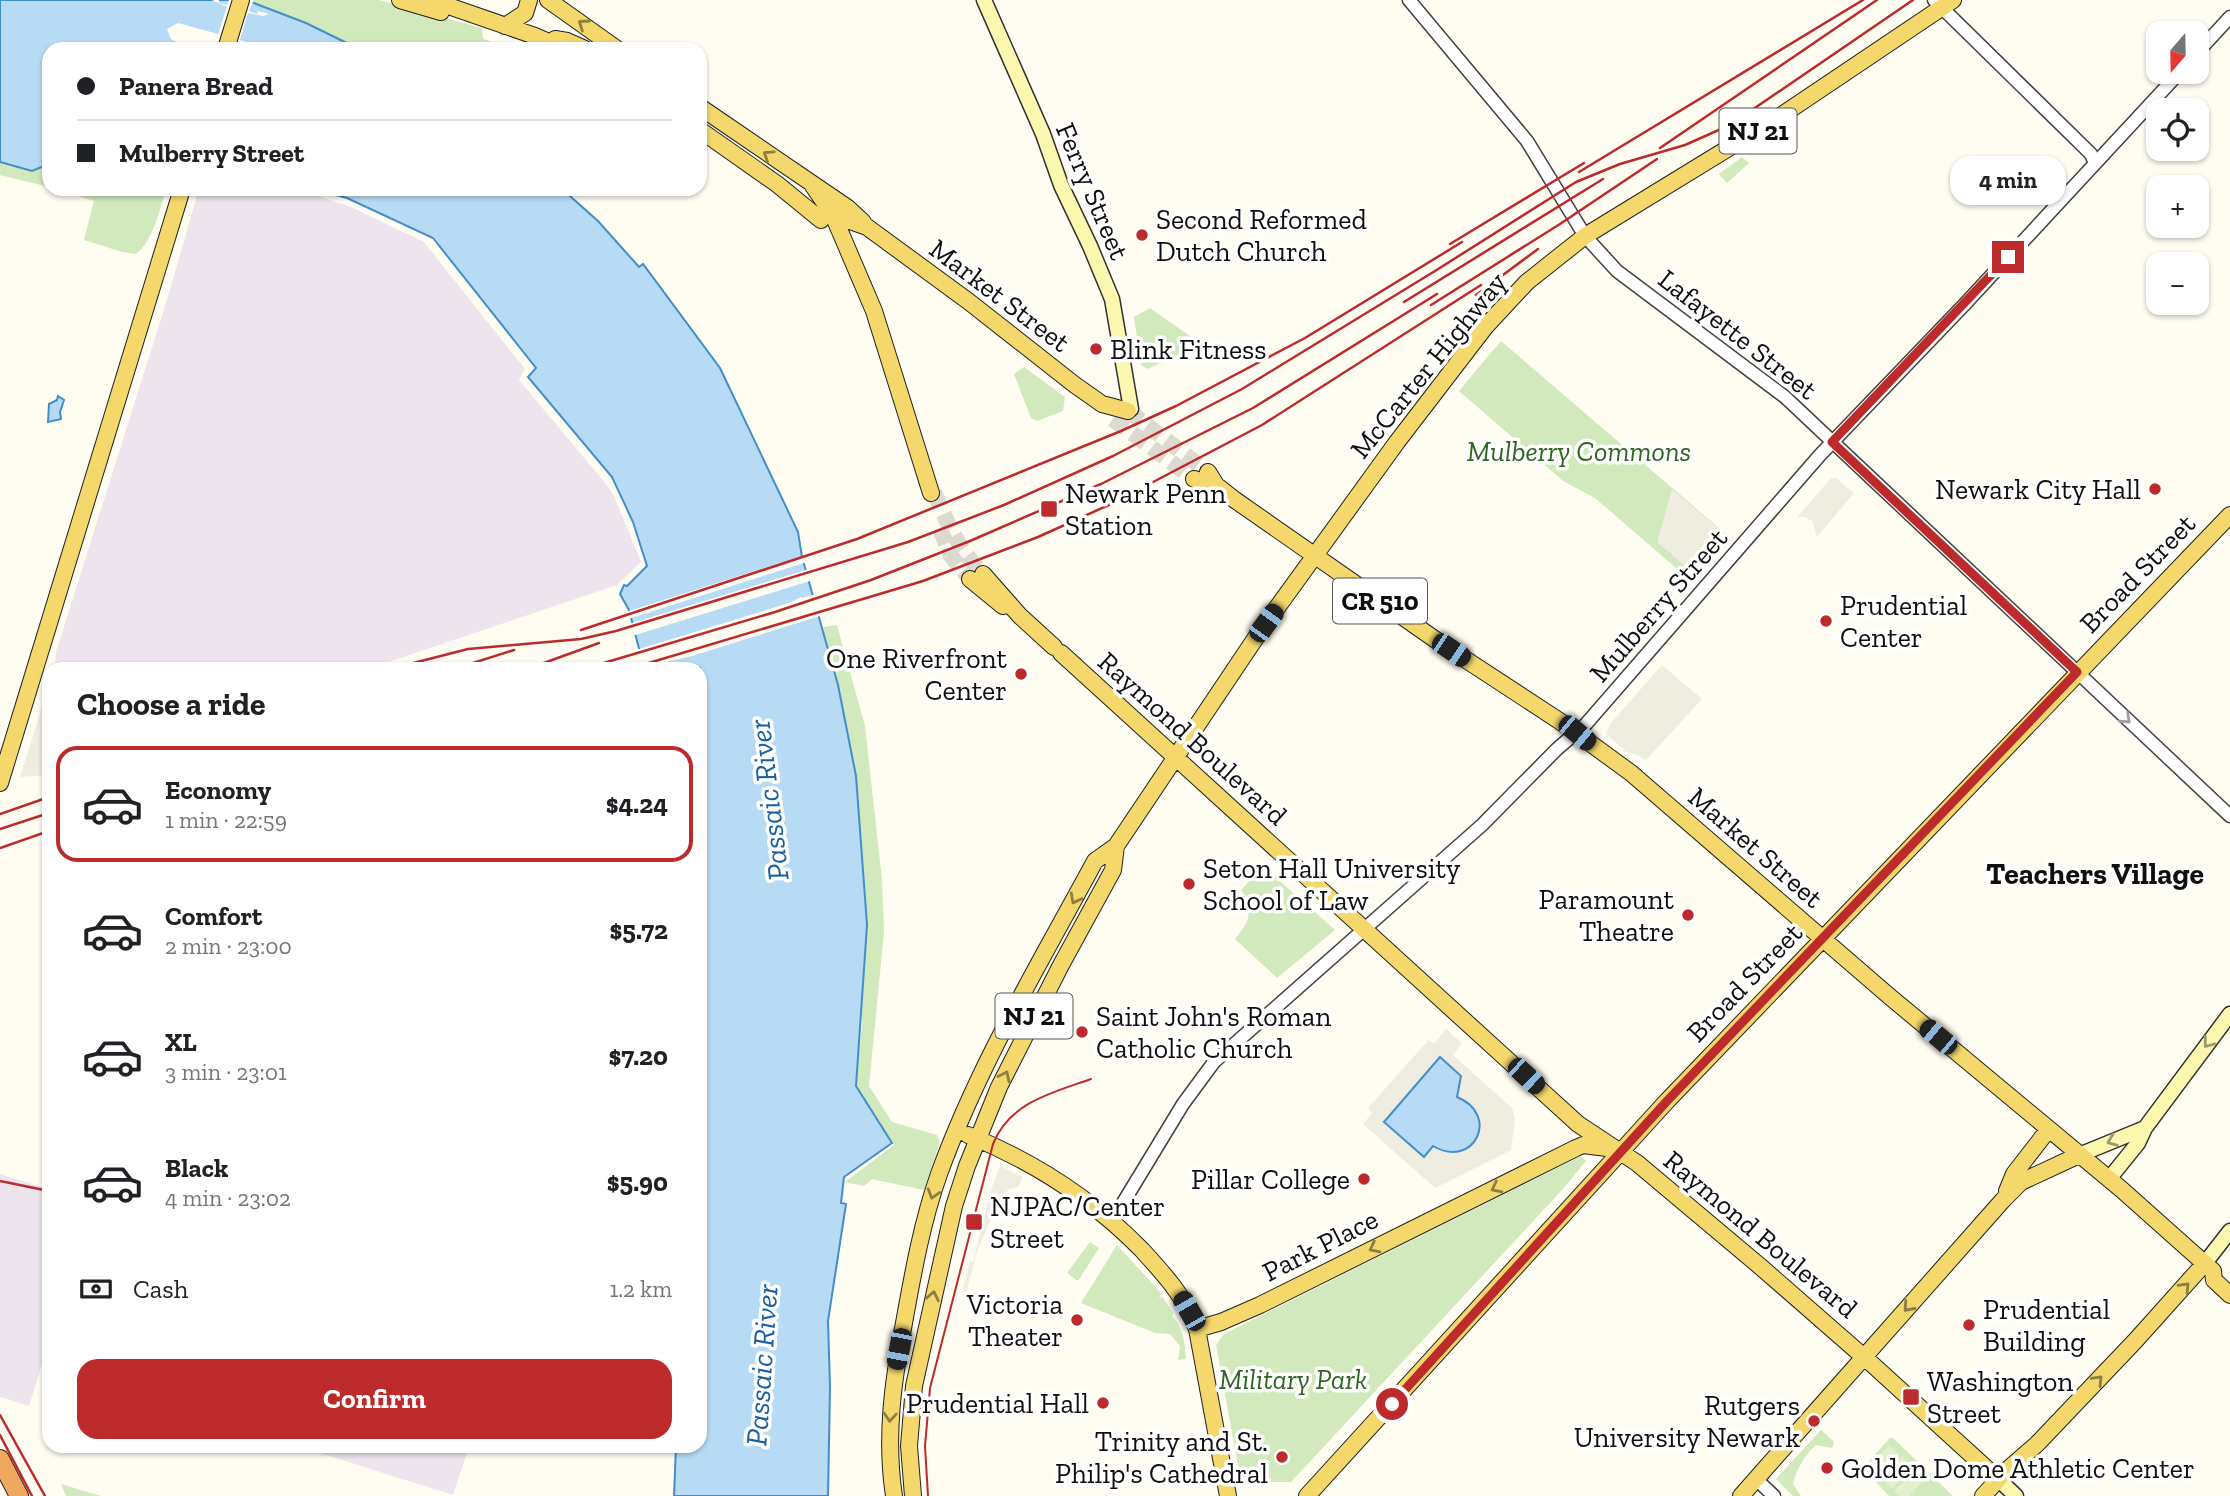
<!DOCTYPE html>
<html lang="en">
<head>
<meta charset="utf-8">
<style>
	body { margin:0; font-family:"Zilla Slab",serif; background:#f2f2f2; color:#202124; height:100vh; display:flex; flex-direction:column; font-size:26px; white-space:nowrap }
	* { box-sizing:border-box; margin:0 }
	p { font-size:23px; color:#757577 }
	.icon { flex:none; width:38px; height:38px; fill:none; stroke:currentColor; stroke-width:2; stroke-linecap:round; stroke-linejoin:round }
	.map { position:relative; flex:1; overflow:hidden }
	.side { position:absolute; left:42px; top:662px; width:665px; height:791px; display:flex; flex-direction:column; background:#fff; border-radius:21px; box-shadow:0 2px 5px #0004 }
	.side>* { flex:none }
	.banner { position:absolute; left:42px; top:42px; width:665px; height:154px; border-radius:21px; box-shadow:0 2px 5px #0004; display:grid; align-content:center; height:154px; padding:0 35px; background:#fff }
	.needle { width:46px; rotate:200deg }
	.fabs { position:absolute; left:2146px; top:21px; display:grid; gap:14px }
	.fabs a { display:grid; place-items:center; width:63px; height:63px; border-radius:14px; background:#fff; box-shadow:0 2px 5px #0004; font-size:35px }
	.end { position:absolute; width:32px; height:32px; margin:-16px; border:9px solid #bc2a2c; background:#fff; box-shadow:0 0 0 4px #fff }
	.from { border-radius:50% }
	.bubble { position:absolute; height:49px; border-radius:21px; background:#fff; box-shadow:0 2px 5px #0004; font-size:23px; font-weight:800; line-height:49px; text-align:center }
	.car { position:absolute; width:21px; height:42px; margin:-21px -10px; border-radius:9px; box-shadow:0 0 5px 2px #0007; background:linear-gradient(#222 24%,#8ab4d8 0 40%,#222 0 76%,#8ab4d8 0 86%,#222 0) }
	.banner b { display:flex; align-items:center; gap:24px; height:66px; font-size:26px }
	.banner b+b { border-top:2px solid #e0e0e0 }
	.banner i { width:18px; height:18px; background:#202124 }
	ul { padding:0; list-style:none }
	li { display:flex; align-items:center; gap:21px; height:116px; margin:0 14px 10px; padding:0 21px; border:4px solid transparent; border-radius:21px }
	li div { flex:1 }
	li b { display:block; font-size:26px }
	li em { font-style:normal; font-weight:800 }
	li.selected { border-color:#bc2a2c }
	li>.icon { width:63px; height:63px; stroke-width:1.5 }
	h2 { padding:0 35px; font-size:32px; line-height:84px }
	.pay { display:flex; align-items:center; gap:18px; height:77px; padding:0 35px; font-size:26px }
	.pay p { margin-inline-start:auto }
	.action { display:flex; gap:14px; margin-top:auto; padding:14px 35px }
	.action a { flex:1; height:80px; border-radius:21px; background:#bc2a2c; color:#fff; font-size:28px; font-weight:800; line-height:80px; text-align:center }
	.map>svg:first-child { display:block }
	.industrial { fill:#ede4ed }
	.green { fill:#d1e9bc }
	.pitch { fill:#e3f0cd }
	.plaza { fill:#efece0; fill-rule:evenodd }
	.water { fill:#b8dbf5; stroke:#418eca; stroke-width:2 }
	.pier { fill:#fffdf2 }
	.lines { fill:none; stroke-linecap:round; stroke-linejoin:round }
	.primary-tunnel { stroke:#dbd9d0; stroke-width:16; stroke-dasharray:16 8; stroke-linecap:butt }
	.tertiary-casing { stroke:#424242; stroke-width:15 }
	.secondary-casing { stroke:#313131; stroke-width:17 }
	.primary-casing { stroke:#202020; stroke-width:18 }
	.motorway-casing { stroke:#202020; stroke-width:20 }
	.tertiary { stroke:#fff; stroke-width:12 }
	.secondary { stroke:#fcf7af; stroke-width:14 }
	.primary { stroke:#f4d86c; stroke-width:16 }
	.motorway { stroke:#f0a75e; stroke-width:18 }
	.tram { stroke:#bc2a2c; stroke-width:2 }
	.rail { stroke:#bc2a2c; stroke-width:2.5 }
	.oneway { stroke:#8d7e42 }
	.oneway2 { stroke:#9f9f9f }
	.oneway3 { stroke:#9d9a6f }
	.route { stroke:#bc2a2c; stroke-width:9 }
	.poi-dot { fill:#bc2a2c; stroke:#fff; stroke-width:2.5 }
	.labels { text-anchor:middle; stroke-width:7; stroke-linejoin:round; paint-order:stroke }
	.shield { fill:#fff; stroke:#575757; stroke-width:2 }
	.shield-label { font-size:26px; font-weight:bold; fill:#0f0f0f }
	.street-label { font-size:28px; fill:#0f0f0f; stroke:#fff }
	.poi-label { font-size:28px; fill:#0f0f0f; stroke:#fff; text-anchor:start }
	.park-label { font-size:28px; font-style:italic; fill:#2c6621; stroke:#fff }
	.water-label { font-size:30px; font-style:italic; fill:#1b609e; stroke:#fff }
	.neighbourhood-label { font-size:30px; font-weight:bold; fill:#0f0f0f; stroke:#fff }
</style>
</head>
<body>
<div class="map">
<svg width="2230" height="1496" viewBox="0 0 2230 1496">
	<rect width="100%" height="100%" fill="#fffdf2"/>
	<path class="industrial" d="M 199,189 L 296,189 L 351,207 L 424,242 L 525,369 L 519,380 L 606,484 L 614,496 L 641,562 L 617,585 L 371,668 L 55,668 L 56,652 L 166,303 Z
		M 0,1174 L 49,1189 L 49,1366 L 42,1364 L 29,1406 L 0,1397 Z
		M 298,1446 L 469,1446 L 453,1495 Z"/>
	<path class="green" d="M 246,0 L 379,0 L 482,28 L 483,39 L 492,42 L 489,49 L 359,49 L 306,23 Z
		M 1742,157 L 1749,163 L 1727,183 L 1719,174 Z
		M 0,162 L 32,171 L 49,164 L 49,187 L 0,175 Z
		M 57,189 L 166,189 C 160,209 153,241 136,254 L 122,252 L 84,240 L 94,201 Z
		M 1150,308 L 1200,343 L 1200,346 L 1147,369 L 1141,365 L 1134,317 Z
		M 1501,341 L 1727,535 L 1690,580 L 1595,498 L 1563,481 L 1459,391 Z
		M 1024,367 L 1065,397 L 1063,411 L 1037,421 L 1031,418 L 1014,374 Z
		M 837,625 L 865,726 L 882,880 L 884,932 L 869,1086 L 892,1122 L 937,1135 L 940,1142 L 924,1190 L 872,1179 L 864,1186 L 845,1182 L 894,1145 L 856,1086 L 862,1025 L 862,971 L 867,925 L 823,627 Z
		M 1263,866 L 1335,930 L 1277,978 L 1235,939 C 1250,922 1254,910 1241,890 Z
		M 1581,1156 L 1586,1161 L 1562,1190 L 1291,1482 L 1241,1482 L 1216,1345 L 1224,1334 Z
		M 1090,1242 L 1099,1248 L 1078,1281 L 1067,1273 Z
		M 1117,1245 L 1161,1293 L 1159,1298 L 1162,1296 L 1173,1313 L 1172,1316 C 1183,1326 1185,1344 1186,1359 L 1178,1360 L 1180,1346 L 1170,1334 L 1155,1333 L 1081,1303 Z
		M 1821,1430 L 1834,1442 L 1832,1448 L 1816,1445 C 1804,1456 1797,1468 1793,1484 L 1801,1496 L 1793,1496 L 1776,1479 Z
		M 1890,1438 L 1893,1438 L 1953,1496 L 1889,1496 L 1863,1468 Z
		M 61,1484 L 101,1496 L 66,1496 Z"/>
	<path class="pitch" d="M 1889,1445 L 1899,1455 L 1879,1476 L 1869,1466 Z
		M 1902,1457 L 1912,1467 L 1892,1489 L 1881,1479 Z
		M 1915,1470 L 1925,1479 L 1909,1496 L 1899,1496 L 1894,1491 Z"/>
	<path class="plaza" d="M 1831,478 L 1836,478 L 1854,493 L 1817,537 L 1812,521 L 1805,517 L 1797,517 Z
		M 1672,489 L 1726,535 L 1694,574 L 1657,542 Z
		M 1662,665 L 1702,699 L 1646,760 L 1638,755 L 1626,752 L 1606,734 L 1610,724 Z
		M 42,707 L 49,722 L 49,775 L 20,777 Z
		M 1446,1029 L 1462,1043 L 1453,1055 L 1512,1108 L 1515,1119 L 1511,1150 L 1435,1188 L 1363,1124 L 1372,1113 L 1368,1108 L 1424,1045 L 1429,1040 L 1434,1044 ZM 1457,1097 L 1466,1100 L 1480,1123 L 1475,1141 L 1441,1151 L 1433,1146 L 1424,1157 Z
		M 1000,1166 L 1023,1177 L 1018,1187 L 1009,1189 L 999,1199 L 977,1252 L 966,1293 L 962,1292 L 970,1261 L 973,1262 L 991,1190 Z"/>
	<path class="water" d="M 0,0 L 246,0 L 306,23 L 359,49 L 49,49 L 49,164 L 32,171 L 0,162 Z
		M 313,189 L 562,189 L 598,221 L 639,267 L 643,264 L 720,368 L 798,532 L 802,557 L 838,685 L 856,776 L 867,925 L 856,1086 L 892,1143 L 844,1177 L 841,1203 L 846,1204 L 828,1321 L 830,1387 L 828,1496 L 674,1496 L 676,1446 L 700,1446 L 700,668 L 644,668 L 629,610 L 620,594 L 624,585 L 627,586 L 647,566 L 633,522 L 612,477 L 528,377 L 536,368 L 433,238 L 347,198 Z
		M 58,396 L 64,400 L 60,412 L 61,419 L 48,422 L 49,404 L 57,400 Z
		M 1440,1057 L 1461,1076 L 1457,1097 C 1501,1115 1474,1170 1433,1146 L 1424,1157 L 1384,1122 Z"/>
	<path class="pier" d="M 212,0 L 219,0 L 219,3 L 227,5 L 229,0 L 254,0 L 249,11 L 257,14 L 258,11 L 269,14 L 263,16 L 248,13 L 240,40 L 269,49 L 192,49 L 171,39 L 167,29 L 178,23 L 218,34 L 227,7 Z
		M 805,555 L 807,562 L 628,619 L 626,612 Z
		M 809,569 L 813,580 L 632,636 L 629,624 Z
		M 817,594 L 823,615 L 692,656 L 640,668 L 636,650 L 789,603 L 801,597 L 802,598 Z"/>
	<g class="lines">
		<path class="primary-tunnel" d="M 1128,411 L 1208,472
			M 1113,419 L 1194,479
			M 934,492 C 947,523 959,550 983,574
			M 940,529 L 951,556 L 970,579"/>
		<g class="tertiary-casing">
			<path id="tertiary" d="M 1409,0 L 1527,141 L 1585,236 L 1617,271 L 1785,397 L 2230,816
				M 1934,0 L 2091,154 L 2095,163
				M 2196,54 L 2230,17
				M 1112,1221 L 1183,1104 L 1214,1062 L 1482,825 L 1557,749 L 1586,724 L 1820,455 L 1964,305 L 2180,72
				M 1756,1479 L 1774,1496"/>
		</g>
		<g class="secondary-casing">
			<path id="secondary" d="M 984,0 L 1043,134 L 1061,185 L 1090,246 L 1112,299 L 1131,409
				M 2079,1155 L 2145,1128
				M 2109,1179 L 2138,1143 L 2145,1128 L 2230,1014
				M 2205,1263 L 2230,1231
				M 1998,1479 L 2016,1496"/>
		</g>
		<g class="primary-casing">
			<path id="primary" d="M 400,0 L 441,12
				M 431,0 L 535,36 L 565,49
				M 548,0 L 617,49
				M 505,26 L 525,13 L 529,0
				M 555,39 L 567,41 L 585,49
				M 226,49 L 241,0
				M 700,107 L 848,208 L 863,222
				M 700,130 L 777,184 L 821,220
				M 811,183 L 833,215 L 874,311 L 931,493
				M 815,214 L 833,215 L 867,227 L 968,301 L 1075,385 L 1102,404 L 1128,411
				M 1208,472 L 1216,485 L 1235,500 L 1446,647
				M 1194,479 L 1216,485
				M 983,574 L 1020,616 L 1054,647
				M 970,579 L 1003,606
				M 1266,623 L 1397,442 L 1486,326 L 1527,282 L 1585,236 L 1776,119 L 1953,0
				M 1451,650 L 1564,724 L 1631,773 L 1889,996 L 2121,1189 L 2213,1271 L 2214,1280 L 2230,1295
				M 1061,653 L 1578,1124 L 1637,1163 L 1762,1268 L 1873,1365 L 1998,1479
				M 0,783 L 182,189
				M 968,1135 C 1035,1162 1092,1199 1142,1250 C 1164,1274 1186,1298 1197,1329 L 1228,1496
				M 2007,1191 L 2014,1174 L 2048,1130
				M 1197,1329 L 1221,1322 L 1260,1305 L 1576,1148 L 1583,1145 L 1607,1148
				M 894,1496 C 885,1437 893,1381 904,1323 C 913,1273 922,1222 939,1174 C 979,1064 1040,963 1095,861 L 1116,846 L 1261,630
				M 913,1496 L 909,1446 L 914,1386 L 954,1206 L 967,1166 L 999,1087 L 1061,965 L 1113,870 L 1116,846
				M 1307,1496 L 1667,1101 L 2230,515
				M 1741,1496 L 2003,1200 L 2021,1182 L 2079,1155
				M 1983,1496 L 2006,1471 L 2037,1444 L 2136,1340 L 2205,1263"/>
		</g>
		<g class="motorway-casing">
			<path id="motorway" d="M 0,1459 L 19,1496"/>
		</g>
		<use href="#tertiary" class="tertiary"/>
		<use href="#secondary" class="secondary"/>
		<use href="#primary" class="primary"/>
		<use href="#motorway" class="motorway"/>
		<path class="tram" d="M 928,1496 L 925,1446 L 930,1388 L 993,1144 C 1010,1102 1052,1093 1091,1079"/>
		<path class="rail" d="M 1660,148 L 1877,0
			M 1579,172 L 1863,0
			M 1450,244 L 1584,163
			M 1476,295 L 1538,249
			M 1404,302 L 1603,179
			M 1431,305 L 1560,224 L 1657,159
			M 581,630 L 857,539 L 1121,431 L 1176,406 L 1305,338 L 1462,242
			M 394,668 L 468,649 L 581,639 L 616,631 L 908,542 L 1004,505 L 1113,456 L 1242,389 L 1435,271 L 1576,182 L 1620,164 L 1685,145 L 1730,125 L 1913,0
			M 457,668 L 514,650
			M 530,668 L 599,643
			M 587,668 L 775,612 L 871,580 L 970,541 L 1101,484 L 1253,408 L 1437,294
			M 632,668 L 923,581 L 1038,537 L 1111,504 L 1262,425 L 1481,285
			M 0,814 L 49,797
			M 0,829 L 49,813
			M 0,848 L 49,831
			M 0,1181 L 49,1191
			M 0,1415 L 45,1496
			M 0,1435 L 32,1496
			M 485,1446 L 485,1450"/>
	</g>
	<defs><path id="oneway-chevron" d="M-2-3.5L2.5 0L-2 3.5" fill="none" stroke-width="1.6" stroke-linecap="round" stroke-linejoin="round" transform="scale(1.75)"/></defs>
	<g class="oneway">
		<use href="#oneway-chevron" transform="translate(583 24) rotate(-145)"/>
		<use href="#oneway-chevron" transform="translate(768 155) rotate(-146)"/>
		<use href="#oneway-chevron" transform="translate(1075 899) rotate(118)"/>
		<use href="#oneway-chevron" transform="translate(1005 1076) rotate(-64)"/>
		<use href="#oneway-chevron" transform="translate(1496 1188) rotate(153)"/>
		<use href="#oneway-chevron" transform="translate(933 1194) rotate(107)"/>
		<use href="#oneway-chevron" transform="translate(1374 1248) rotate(153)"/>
		<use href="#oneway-chevron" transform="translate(2185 1287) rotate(-47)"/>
		<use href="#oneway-chevron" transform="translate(933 1296) rotate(-78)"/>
		<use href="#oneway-chevron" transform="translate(1908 1307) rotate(132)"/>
		<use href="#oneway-chevron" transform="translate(2098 1380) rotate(-46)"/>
		<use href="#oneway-chevron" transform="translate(890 1417) rotate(94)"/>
	</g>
	<use class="oneway2" href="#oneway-chevron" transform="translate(2126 719) rotate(43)"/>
	<g class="oneway3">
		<use href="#oneway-chevron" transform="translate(2208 1043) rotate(127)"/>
		<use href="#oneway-chevron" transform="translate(2112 1141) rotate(159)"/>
	</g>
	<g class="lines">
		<path class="route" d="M 1392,1404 L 1667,1101 L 2077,672 L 1832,442 L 2008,257"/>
	</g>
	<g class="poi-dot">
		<circle cx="1142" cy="235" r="7"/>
		<circle cx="1096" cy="349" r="7"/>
		<circle cx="2155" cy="489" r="7"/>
		<rect x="1040" y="500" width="18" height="18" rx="3.5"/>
		<circle cx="1826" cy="621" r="7"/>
		<circle cx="1021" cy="674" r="7"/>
		<circle cx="1189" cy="884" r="7"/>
		<circle cx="1688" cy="915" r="7"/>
		<circle cx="1082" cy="1032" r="7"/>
		<circle cx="1364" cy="1179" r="7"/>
		<rect x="965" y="1213" width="18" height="18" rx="3.5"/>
		<circle cx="1077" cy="1320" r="7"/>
		<circle cx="1969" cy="1325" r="7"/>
		<rect x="1902" y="1388" width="18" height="18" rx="3.5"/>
		<circle cx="1103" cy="1403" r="7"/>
		<circle cx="1814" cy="1421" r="7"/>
		<circle cx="1282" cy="1457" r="7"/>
		<circle cx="1827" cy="1468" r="7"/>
	</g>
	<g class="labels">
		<g class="shield">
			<rect x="1719.5" y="108.5" width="77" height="45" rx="5"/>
			<rect x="1333" y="578.5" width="94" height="45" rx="5"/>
			<rect x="995.5" y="993.5" width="77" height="45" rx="5"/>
		</g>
		<g class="shield-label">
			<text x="1758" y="140">NJ 21</text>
			<text x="1380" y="610">CR 510</text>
			<text x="1034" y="1025">NJ 21</text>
		</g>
		<g class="street-label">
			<text transform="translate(1093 191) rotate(67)" y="10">Ferry Street</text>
			<text transform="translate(1000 295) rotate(37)" y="10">Market Street</text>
			<text transform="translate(1738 334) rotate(38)" y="10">Lafayette Street</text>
			<text transform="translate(1428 365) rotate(-51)" y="10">McCarter Highway</text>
			<text transform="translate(2137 573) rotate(-46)" y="10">Broad Street</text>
			<text transform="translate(1658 605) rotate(-49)" y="10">Mulberry Street</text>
			<text transform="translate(1193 738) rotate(42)" y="10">Raymond Boulevard</text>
			<text transform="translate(1756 847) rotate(41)" y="10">Market Street</text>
			<text transform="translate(1744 982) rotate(-46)" y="10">Broad Street</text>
			<text transform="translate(1761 1234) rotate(40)" y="10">Raymond Boulevard</text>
			<text transform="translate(1320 1245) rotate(-27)" y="10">Park Place</text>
		</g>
		<g class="poi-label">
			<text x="1156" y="229">Second Reformed<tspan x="1156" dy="32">Dutch Church</tspan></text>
			<text x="1110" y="359">Blink Fitness</text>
			<text x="2141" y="499" text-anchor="end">Newark City Hall</text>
			<text x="1065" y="503">Newark Penn<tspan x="1065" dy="32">Station</tspan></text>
			<text x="1840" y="615">Prudential<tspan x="1840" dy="32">Center</tspan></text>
			<text x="1007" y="668" text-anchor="end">One Riverfront<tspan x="1007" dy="32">Center</tspan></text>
			<text x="1203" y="878">Seton Hall University<tspan x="1203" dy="32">School of Law</tspan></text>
			<text x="1674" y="909" text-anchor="end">Paramount<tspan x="1674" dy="32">Theatre</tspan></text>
			<text x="1096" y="1026">Saint John's Roman<tspan x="1096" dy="32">Catholic Church</tspan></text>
			<text x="1350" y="1189" text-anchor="end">Pillar College</text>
			<text x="990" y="1216">NJPAC/Center<tspan x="990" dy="32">Street</tspan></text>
			<text x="1063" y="1314" text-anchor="end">Victoria<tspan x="1063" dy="32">Theater</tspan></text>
			<text x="1983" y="1319">Prudential<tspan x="1983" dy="32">Building</tspan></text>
			<text x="1927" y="1391">Washington<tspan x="1927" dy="32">Street</tspan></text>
			<text x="1089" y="1413" text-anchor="end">Prudential Hall</text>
			<text x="1800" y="1415" text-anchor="end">Rutgers<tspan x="1800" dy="32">University Newark</tspan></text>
			<text x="1268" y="1451" text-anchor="end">Trinity and St.<tspan x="1268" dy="32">Philip's Cathedral</tspan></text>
			<text x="1841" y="1478">Golden Dome Athletic Center</text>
		</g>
		<g class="park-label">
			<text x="1579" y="461">Mulberry Commons</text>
			<text x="1293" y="1389">Military Park</text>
		</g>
		<g class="water-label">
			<text transform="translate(769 800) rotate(-97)" y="10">Passaic River</text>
			<text transform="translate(762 1365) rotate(-86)" y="10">Passaic River</text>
		</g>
		<g class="neighbourhood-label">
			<text x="2095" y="884">Teachers Village</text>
		</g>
	</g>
</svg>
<div class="fabs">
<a><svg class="needle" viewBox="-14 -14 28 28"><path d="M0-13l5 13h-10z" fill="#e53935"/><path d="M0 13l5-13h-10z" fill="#757577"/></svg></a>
<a><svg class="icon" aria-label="locate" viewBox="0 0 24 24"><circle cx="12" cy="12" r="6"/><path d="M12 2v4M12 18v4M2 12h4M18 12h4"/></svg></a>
<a>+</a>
<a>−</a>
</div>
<i class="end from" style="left:1392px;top:1404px"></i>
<i class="end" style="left:2008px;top:257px"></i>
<div class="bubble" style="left:1950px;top:156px;width:116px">4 min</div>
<i class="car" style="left:1266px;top:623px;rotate:36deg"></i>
<i class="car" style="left:1451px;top:650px;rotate:124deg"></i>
<i class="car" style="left:1577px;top:733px;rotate:130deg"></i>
<i class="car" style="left:1938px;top:1037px;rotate:310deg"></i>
<i class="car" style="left:1526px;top:1076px;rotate:133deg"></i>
<i class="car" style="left:1189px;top:1311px;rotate:330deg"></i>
<i class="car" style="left:899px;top:1349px;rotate:191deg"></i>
<div class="banner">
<b><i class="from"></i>Panera Bread</b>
<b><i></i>Mulberry Street</b>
</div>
<section class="side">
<h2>Choose a ride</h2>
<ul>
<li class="selected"><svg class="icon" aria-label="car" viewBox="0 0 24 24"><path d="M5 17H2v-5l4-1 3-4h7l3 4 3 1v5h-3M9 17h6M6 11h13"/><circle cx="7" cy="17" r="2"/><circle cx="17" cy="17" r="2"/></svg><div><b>Economy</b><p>1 min · 22:59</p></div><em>$4.24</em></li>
<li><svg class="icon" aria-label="car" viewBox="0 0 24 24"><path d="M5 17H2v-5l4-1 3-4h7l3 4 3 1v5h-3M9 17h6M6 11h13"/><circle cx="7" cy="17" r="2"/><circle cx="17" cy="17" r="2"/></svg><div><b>Comfort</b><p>2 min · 23:00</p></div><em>$5.72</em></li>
<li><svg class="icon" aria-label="car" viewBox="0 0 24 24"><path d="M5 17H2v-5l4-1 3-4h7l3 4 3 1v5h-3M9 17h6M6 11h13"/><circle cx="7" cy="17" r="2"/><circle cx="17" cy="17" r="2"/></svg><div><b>XL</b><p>3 min · 23:01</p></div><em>$7.20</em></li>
<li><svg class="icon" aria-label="car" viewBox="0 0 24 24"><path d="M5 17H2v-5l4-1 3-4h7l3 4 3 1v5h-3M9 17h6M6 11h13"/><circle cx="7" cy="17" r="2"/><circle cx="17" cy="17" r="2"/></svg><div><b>Black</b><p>4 min · 23:02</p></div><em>$5.90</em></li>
</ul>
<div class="pay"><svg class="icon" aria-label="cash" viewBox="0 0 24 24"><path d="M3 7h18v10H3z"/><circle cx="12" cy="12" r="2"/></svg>Cash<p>1.2 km</p></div>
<div class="action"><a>Confirm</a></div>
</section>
</div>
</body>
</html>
